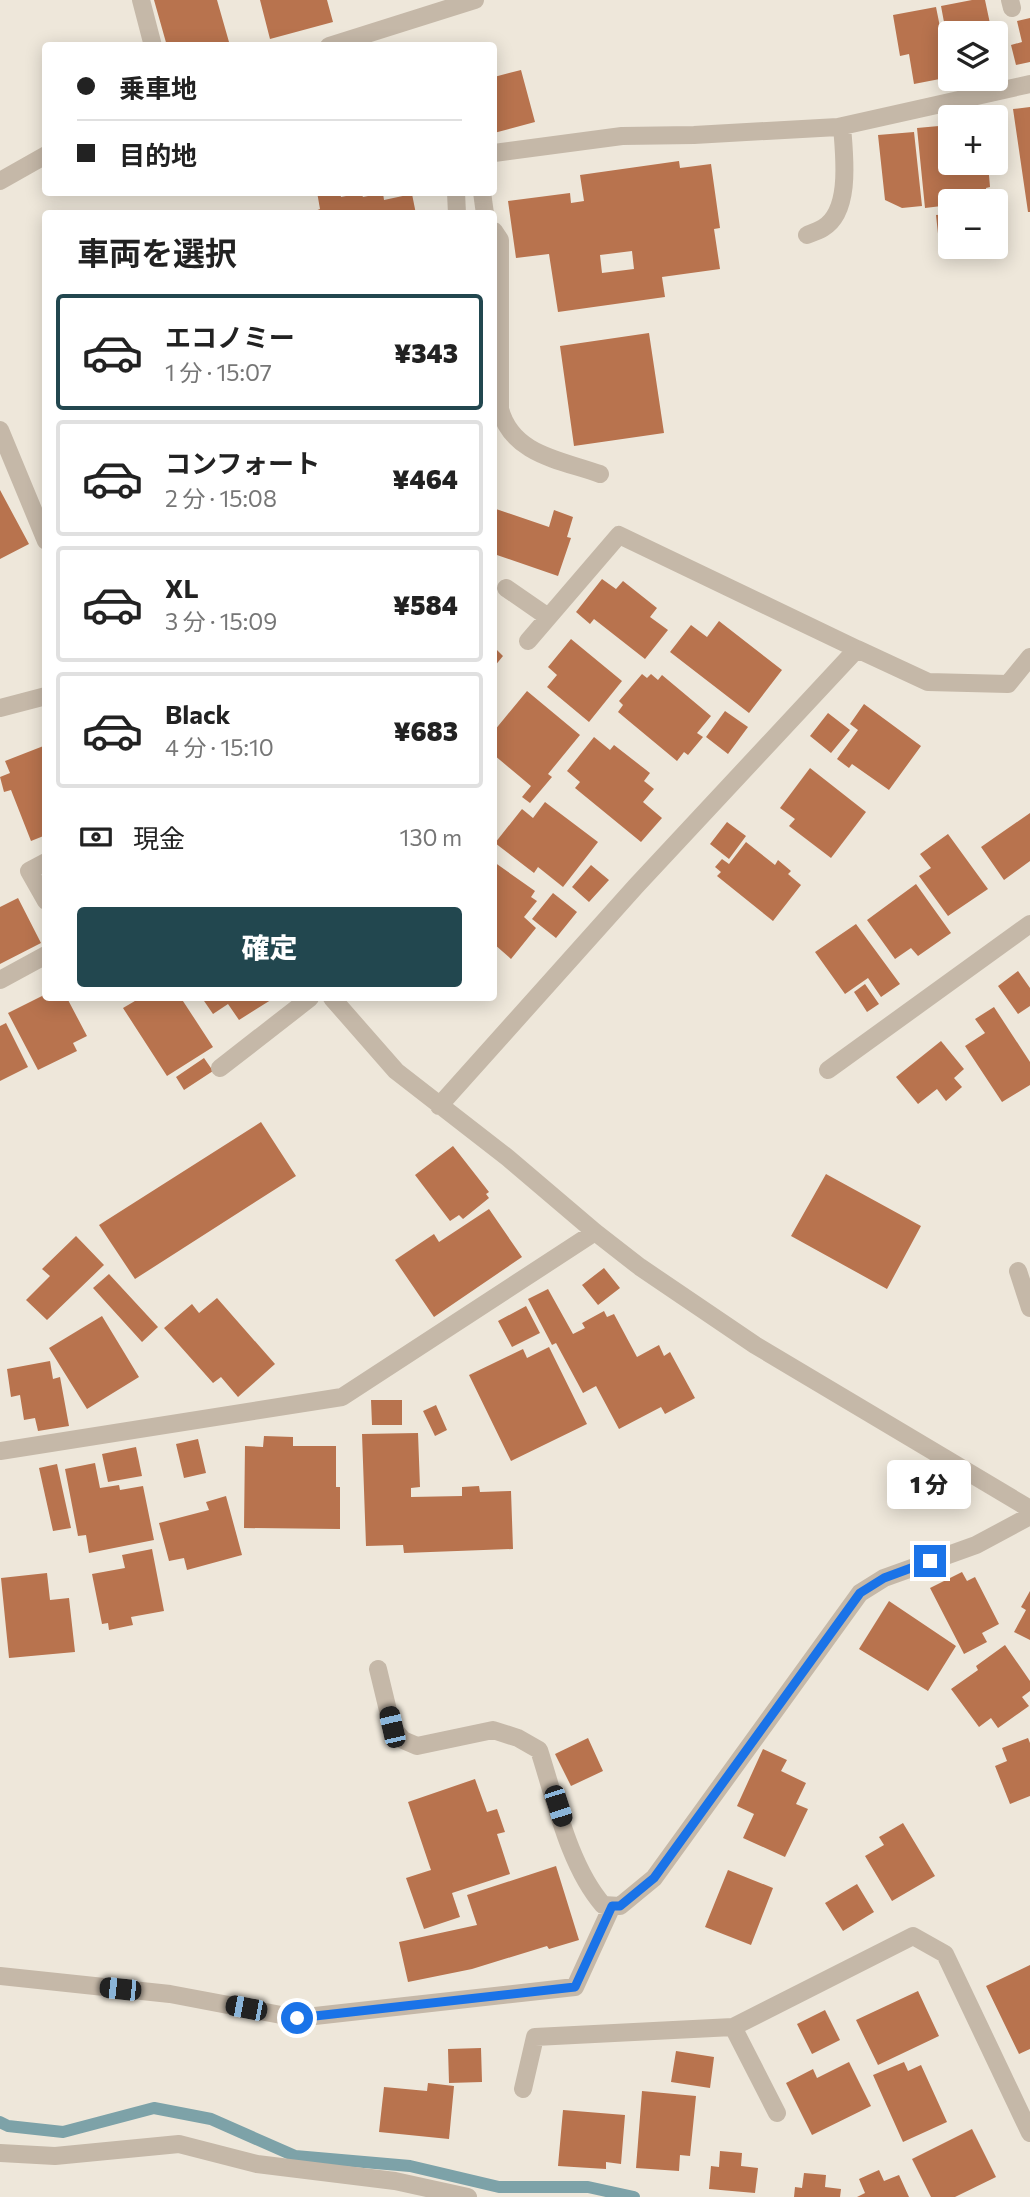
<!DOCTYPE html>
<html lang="ja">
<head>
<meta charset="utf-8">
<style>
	body { margin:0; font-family:Commissioner,"Noto Sans JP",sans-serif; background:#f6f6f6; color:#222; height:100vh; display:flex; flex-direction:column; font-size:26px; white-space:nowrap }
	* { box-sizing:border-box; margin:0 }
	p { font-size:23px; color:#767676 }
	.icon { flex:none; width:38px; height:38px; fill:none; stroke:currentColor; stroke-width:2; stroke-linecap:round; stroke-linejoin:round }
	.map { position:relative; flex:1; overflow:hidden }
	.sheet { position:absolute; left:42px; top:210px; width:455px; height:791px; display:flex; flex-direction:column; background:#fff; border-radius:7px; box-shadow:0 4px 18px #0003 }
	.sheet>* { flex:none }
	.hud { position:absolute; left:42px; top:42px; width:455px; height:154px; border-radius:7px; box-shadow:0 4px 18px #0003; display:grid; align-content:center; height:154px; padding:0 35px; background:#fff }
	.controls { position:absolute; left:938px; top:21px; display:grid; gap:14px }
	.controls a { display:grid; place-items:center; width:70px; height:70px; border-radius:7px; background:#fff; box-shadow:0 4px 18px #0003; font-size:35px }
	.end { position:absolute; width:32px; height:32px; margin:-16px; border:9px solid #1a73e8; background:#fff; box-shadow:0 0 0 4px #fff }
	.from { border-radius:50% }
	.bubble { position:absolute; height:49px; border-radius:7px; background:#fff; box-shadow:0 4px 18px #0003; font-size:23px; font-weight:800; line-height:49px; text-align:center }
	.car { position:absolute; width:21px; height:42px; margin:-21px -10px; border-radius:9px; box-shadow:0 0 5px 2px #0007; background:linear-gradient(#222 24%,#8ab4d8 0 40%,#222 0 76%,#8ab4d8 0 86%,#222 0) }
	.hud b { display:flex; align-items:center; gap:24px; height:66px; font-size:26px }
	.hud b+b { border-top:2px solid #e0e0e0 }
	.hud i { width:18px; height:18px; background:#222 }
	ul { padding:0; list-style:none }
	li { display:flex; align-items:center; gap:21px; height:116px; margin:0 14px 10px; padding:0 21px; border:4px solid #e0e0e0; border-radius:7px }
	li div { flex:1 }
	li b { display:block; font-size:26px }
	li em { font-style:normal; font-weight:800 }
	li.selected { border-color:#22474f }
	li>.icon { width:63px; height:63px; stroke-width:1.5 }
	h2 { padding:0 35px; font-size:32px; line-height:84px }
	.pay { display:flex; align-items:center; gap:18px; height:77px; padding:0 35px; font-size:26px }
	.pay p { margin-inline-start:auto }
	.primary-button { display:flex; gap:14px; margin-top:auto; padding:14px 35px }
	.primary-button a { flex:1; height:80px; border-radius:7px; background:#22474f; color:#fff; font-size:28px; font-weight:800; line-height:80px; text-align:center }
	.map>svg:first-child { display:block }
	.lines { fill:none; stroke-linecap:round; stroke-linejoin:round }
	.stream { stroke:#7da2a8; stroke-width:12 }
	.building { fill:#b8734e; fill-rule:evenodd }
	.minor { stroke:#c5b8a8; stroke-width:18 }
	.route { stroke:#1a73e8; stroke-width:9 }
</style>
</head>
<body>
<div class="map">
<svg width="1030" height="2197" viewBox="0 0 1030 2197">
	<rect width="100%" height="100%" fill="#eee7da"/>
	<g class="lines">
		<path class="stream" d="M 0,2122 L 8,2126 L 63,2132 L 154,2108 L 211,2119 L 295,2156 L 410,2166 L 499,2187 L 588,2187 L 634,2197"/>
	</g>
	<path class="building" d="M 154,0 L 217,0 L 229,42 L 216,46 L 167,46 Z
		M 260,0 L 327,0 L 333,22 L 270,39 Z
		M 972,0 L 985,0 L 992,33 L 950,33 L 949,49 L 941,6 Z
		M 936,7 L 950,77 L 914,84 L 909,54 L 900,56 L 893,15 Z
		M 1030,18 L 1030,62 L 1016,65 L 1011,45 L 1022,42 L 1017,21 Z
		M 521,70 L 535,122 L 494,133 L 494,77 Z
		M 1030,107 L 1030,212 L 1028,212 L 1013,109 Z
		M 950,125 L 950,163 L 988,163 L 990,187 L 986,188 L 987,200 L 950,201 L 950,205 L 925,208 L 917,128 Z
		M 914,132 L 922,206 L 902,208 L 885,200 L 878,135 Z
		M 679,161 L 680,168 L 711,164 L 720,228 L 714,229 L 720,269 L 662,277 L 665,297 L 558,312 L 549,254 L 516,258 L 508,201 L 570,193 L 571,203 L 584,201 L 580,175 ZM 632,251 L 634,269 L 602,273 L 600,255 Z
		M 317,192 L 340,192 L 341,197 L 361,193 L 363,197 L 383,193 L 384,200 L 412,194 L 416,214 L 316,214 L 315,211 L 320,209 Z
		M 950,214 L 950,242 L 939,243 L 936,215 Z
		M 649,333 L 664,433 L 574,446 L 560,346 Z
		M 0,490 L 29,544 L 0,559 Z
		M 496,509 L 549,527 L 554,510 L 573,517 L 567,537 L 571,538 L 558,576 L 494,554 L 494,516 Z
		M 602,579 L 616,589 L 623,581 L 657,608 L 650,617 L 668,630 L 645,659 L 594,619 L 590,624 L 576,612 Z
		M 719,621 L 782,670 L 749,713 L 670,652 L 691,625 L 707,637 Z
		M 571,639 L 622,681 L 589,722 L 547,687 L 557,675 L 548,667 Z
		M 494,647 L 503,656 L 494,667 Z
		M 642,674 L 647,678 L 651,674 L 658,680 L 662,675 L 711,716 L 697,733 L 703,737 L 688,755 L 684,752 L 677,761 L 618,712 L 623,705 L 619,701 Z
		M 527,691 L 580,735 L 548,774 L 552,777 L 530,803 L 522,797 L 531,786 L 494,755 L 494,731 Z
		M 864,704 L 921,746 L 889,790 L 852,764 L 849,768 L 837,759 L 858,730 L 850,724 Z
		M 725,711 L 748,727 L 728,754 L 706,737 Z
		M 828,713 L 850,730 L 831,753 L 810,736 Z
		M 594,737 L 610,750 L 614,745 L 650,773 L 644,781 L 654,789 L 643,802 L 662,818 L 641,842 L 575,788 L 580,782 L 567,771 Z
		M 46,745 L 46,835 L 31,841 L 11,790 L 4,792 L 0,777 L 10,773 L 5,761 Z
		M 810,768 L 866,812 L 831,858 L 789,826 L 795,819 L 780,808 Z
		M 545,802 L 598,842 L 563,887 L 538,867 L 534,873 L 495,843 L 522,809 L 533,818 Z
		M 1030,813 L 1030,861 L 1004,880 L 981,847 Z
		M 727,822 L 746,836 L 729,859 L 710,844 Z
		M 948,834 L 988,889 L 948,916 L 919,876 L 931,868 L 920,854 Z
		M 746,842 L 775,865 L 778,860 L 791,871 L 788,874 L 801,885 L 773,921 L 717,876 L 721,872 L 715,867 L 722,859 L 729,864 Z
		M 494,862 L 535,891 L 531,897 L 537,901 L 524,917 L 536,928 L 511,959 L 494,944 Z
		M 591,865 L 609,880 L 589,902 L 572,887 Z
		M 916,884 L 951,933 L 918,956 L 911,948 L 895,959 L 867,920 Z
		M 553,893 L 577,912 L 556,938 L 532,919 Z
		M 18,898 L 41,943 L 0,964 L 0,907 Z
		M 856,924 L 900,984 L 881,997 L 868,978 L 845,994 L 815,952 Z
		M 1018,971 L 1030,988 L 1030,1006 L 1018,1014 L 998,986 Z
		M 865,984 L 879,1004 L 867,1012 L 854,992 Z
		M 46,994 L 46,998 L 67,998 L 87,1036 L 73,1043 L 77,1051 L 38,1070 L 8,1013 Z
		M 140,998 L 181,998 L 213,1047 L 167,1076 L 123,1008 Z
		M 202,998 L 274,998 L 239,1020 L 228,1004 L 213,1014 Z
		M 994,1007 L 1030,1062 L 1030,1085 L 1002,1102 L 965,1046 L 985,1033 L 975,1019 Z
		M 6,1023 L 28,1067 L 0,1081 L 0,1026 Z
		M 941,1041 L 964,1069 L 954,1078 L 962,1087 L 946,1101 L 937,1089 L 918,1104 L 896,1077 Z
		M 204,1058 L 213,1071 L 184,1090 L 176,1077 Z
		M 261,1122 L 296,1176 L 135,1279 L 99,1225 Z
		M 453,1146 L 489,1192 L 486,1194 L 489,1198 L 463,1219 L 459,1215 L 450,1221 L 415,1175 Z
		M 826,1174 L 921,1226 L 887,1289 L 791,1236 Z
		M 489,1209 L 522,1257 L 434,1317 L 395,1260 L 434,1234 L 439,1242 Z
		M 76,1236 L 104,1265 L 47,1320 L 26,1300 L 50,1276 L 42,1269 Z
		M 604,1268 L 620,1288 L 598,1305 L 582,1285 Z
		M 109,1274 L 158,1327 L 142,1342 L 93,1288 Z
		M 548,1289 L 573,1334 L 585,1328 L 582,1323 L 604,1311 L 607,1317 L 614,1314 L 637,1357 L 659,1345 L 664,1356 L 670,1352 L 695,1398 L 665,1414 L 661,1407 L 619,1429 L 596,1386 L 583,1393 L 556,1343 L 552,1345 L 528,1299 Z
		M 217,1298 L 275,1364 L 238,1397 L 221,1377 L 213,1383 L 164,1328 L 192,1304 L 199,1313 Z
		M 526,1306 L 540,1333 L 512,1347 L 498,1321 Z
		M 102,1316 L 139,1377 L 87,1409 L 49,1348 Z
		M 549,1347 L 587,1424 L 511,1461 L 469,1375 L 523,1349 L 527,1358 Z
		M 50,1361 L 53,1379 L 60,1377 L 69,1426 L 38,1431 L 35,1418 L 24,1420 L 20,1395 L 11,1397 L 7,1369 Z
		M 371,1400 L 402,1400 L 402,1425 L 372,1425 Z
		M 436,1405 L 447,1430 L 435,1436 L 423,1411 Z
		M 418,1433 L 420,1487 L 411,1488 L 411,1497 L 462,1496 L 462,1487 L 479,1486 L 480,1492 L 511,1491 L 513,1549 L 404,1553 L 403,1545 L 366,1546 L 362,1434 Z
		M 264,1436 L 293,1437 L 293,1446 L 336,1446 L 336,1487 L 340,1487 L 340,1529 L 244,1528 L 245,1446 L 263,1447 Z
		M 198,1439 L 206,1473 L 184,1478 L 176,1444 Z
		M 136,1447 L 142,1476 L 108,1482 L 102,1454 Z
		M 95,1463 L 100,1488 L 119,1485 L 120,1490 L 143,1486 L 154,1540 L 89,1553 L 86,1535 L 78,1536 L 65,1469 Z
		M 57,1464 L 71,1528 L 53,1531 L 39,1468 Z
		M 226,1496 L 242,1555 L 187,1570 L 184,1558 L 169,1561 L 159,1523 L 209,1510 L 206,1502 Z
		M 152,1549 L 164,1611 L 131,1617 L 133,1625 L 109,1630 L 108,1623 L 102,1624 L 92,1574 L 125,1568 L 122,1555 Z
		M 962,1572 L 967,1581 L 975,1577 L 999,1624 L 982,1633 L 987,1642 L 964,1654 L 930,1588 Z
		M 47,1573 L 50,1600 L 69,1598 L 75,1652 L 9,1658 L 1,1578 Z
		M 1030,1591 L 1030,1640 L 1014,1632 L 1026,1610 L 1021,1607 Z
		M 889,1601 L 956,1646 L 928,1691 L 859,1649 Z
		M 1005,1645 L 1030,1681 L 1030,1691 L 1022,1697 L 1029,1706 L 998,1728 L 991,1718 L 979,1727 L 951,1689 L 978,1670 L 976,1666 Z
		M 588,1738 L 603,1771 L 571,1786 L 555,1754 Z
		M 1028,1738 L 1030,1743 L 1030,1796 L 1010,1804 L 995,1766 L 1007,1761 L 1002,1748 Z
		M 763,1749 L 787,1760 L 781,1771 L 806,1783 L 796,1804 L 808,1809 L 785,1857 L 743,1838 L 754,1814 L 737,1806 Z
		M 475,1779 L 487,1812 L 497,1809 L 505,1832 L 497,1834 L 510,1874 L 452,1893 L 460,1917 L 424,1929 L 406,1878 L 431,1870 L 408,1802 Z
		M 903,1823 L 935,1876 L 892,1901 L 865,1856 L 884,1845 L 879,1837 Z
		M 556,1866 L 579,1940 L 549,1949 L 547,1946 L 472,1969 L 408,1982 L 399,1942 L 477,1925 L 467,1895 Z
		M 728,1870 L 773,1888 L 751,1945 L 705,1927 Z
		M 857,1884 L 874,1912 L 843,1931 L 825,1903 Z
		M 1030,1965 L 1030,2049 L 1019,2054 L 986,1986 Z
		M 918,1991 L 939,2036 L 878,2065 L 856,2020 Z
		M 825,2010 L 840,2040 L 812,2054 L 797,2024 Z
		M 481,2048 L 482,2082 L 449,2083 L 448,2049 Z
		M 676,2051 L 714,2057 L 710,2088 L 671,2082 Z
		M 849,2062 L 871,2106 L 812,2135 L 786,2083 L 813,2069 L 817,2078 Z
		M 904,2062 L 908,2071 L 921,2065 L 947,2122 L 903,2142 L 873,2075 Z
		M 428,2083 L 454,2086 L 449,2139 L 379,2132 L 384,2087 L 427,2091 Z
		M 642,2091 L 696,2096 L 690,2156 L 680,2155 L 679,2171 L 636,2168 Z
		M 563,2110 L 625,2115 L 621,2164 L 606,2162 L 606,2169 L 558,2166 Z
		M 972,2129 L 996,2177 L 955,2197 L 931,2197 L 912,2159 Z
		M 720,2151 L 742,2153 L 741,2166 L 758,2168 L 755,2193 L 709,2189 L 711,2166 L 719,2167 Z
		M 879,2170 L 884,2181 L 899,2175 L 909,2197 L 857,2197 L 865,2193 L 859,2179 Z
		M 804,2173 L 826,2175 L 825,2187 L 841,2189 L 840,2197 L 794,2197 L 795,2187 L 802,2188 Z"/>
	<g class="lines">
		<path class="minor" d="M 141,0 L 153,46
			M 1010,0 L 1012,8
			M 329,46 L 475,0
			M 494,153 L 622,136 L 694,135 L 838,127 L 1030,84
			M 0,181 L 46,155
			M 456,192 L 457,214
			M 482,192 L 485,214
			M 494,231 L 500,240 L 500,409 C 512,455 561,460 600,474
			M 807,235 C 812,233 818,231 823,228 C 852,211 844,154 842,126
			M 0,430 L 46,541
			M 506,588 L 548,617
			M 857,649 L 928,682 L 1008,684 L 1030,657
			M 0,708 L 46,696
			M 46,862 L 29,871 L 46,901
			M 0,980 L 46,955
			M 332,998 L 396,1071 L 508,1158 L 595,1232 L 640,1267 L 755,1345 L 1030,1509
			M 220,1068 L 310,998
			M 828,1070 L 1030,924
			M 439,1106 L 636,886 L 857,649 L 619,535 L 528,641
			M 1018,1271 L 1030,1308
			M 0,1451 L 342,1397 L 595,1232
			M 378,1669 L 392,1727 L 403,1740 L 417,1746 L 493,1730 L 518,1738 L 539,1750 C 555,1799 569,1866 603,1905 L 620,1906 L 654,1878 L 860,1593 L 884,1578 L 976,1545 L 1030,1516
			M 0,1976 L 170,1994 L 297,2018 L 575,1987 L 612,1906
			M 733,2027 L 777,2113
			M 523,2089 L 535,2037 L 733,2027 L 913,1936 L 945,1954 L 1030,2133
			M 0,2153 L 55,2156 L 179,2144 L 257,2164 L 395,2181 L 468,2197"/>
	</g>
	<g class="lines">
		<path class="route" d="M 297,2018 L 575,1987 L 612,1906 L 620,1906 L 654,1878 L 860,1593 L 884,1578 L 930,1561"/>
	</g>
</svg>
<div class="controls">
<a><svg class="icon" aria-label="layers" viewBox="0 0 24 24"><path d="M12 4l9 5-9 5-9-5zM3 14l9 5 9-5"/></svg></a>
<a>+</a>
<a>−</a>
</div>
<i class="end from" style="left:297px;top:2018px"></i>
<i class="end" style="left:930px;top:1561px"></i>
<div class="bubble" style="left:887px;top:1460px;width:84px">1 分</div>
<i class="car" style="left:392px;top:1727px;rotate:347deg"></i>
<i class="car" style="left:558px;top:1806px;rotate:162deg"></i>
<i class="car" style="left:120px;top:1989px;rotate:276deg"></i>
<i class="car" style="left:246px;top:2008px;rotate:281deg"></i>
<div class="hud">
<b><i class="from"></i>乗車地</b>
<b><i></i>目的地</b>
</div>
<section class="sheet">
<h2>車両を選択</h2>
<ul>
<li class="selected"><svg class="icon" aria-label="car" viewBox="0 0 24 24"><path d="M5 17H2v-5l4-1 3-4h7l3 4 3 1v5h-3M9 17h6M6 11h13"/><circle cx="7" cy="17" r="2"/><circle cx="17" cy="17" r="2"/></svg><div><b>エコノミー</b><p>1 分 · 15:07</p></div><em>¥343</em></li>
<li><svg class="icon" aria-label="car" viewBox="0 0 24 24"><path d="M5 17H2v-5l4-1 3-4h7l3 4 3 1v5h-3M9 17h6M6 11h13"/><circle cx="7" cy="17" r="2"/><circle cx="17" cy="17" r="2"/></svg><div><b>コンフォート</b><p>2 分 · 15:08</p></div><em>¥464</em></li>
<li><svg class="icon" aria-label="car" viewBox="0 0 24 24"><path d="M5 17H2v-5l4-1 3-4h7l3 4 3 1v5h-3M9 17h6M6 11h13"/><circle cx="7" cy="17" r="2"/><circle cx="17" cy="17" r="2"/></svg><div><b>XL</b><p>3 分 · 15:09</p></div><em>¥584</em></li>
<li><svg class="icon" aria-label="car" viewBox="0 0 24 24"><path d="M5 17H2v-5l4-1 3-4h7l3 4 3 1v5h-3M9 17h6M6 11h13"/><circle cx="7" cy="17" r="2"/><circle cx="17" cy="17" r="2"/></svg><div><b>Black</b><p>4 分 · 15:10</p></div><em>¥683</em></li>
</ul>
<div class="pay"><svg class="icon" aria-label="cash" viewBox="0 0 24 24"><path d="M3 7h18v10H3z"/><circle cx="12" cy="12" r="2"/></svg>現金<p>130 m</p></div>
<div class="primary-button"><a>確定</a></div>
</section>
</div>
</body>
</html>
